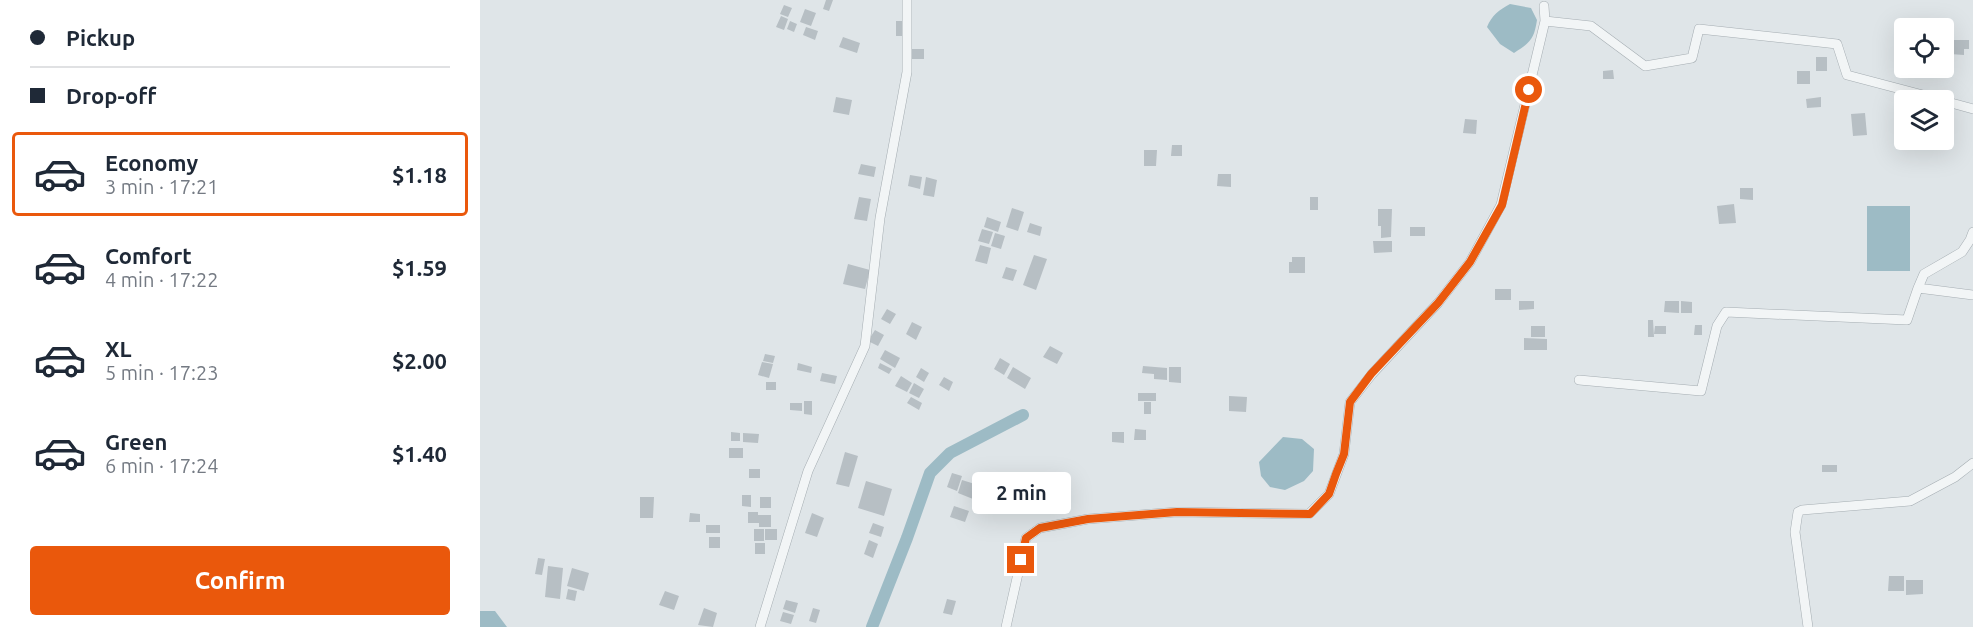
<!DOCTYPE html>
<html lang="en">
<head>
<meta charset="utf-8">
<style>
	body { margin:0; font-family:Ubuntu,sans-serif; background:#f6f6f7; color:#1f2937; height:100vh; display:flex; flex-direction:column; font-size:22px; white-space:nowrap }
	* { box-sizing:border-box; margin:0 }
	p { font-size:20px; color:#747a83 }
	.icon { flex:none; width:33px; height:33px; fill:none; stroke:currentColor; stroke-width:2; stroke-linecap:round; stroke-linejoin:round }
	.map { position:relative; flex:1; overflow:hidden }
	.side { display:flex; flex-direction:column; background:#fff; width:480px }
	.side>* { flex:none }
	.banner { display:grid; align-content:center; height:132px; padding:0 30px; background:#fff }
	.fabs { position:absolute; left:1414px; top:18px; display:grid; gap:12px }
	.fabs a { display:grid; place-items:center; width:60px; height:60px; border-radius:6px; background:#fff; box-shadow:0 6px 24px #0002; font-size:30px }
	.end { position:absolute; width:27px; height:27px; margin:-14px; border:8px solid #ea580c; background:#fff; box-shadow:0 0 0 3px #fff }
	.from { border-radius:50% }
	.bubble { position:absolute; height:42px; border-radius:6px; background:#fff; box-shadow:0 6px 24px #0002; font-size:20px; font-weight:700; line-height:42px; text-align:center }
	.banner b { display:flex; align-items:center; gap:21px; height:57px; font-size:22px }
	.banner b+b { border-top:2px solid #e0e1e3 }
	.banner i { width:15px; height:15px; background:#1f2937 }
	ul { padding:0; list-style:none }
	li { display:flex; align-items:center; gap:18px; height:84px; margin:0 12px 9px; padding:0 18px; border:3px solid transparent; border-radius:6px }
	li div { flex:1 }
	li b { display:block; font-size:22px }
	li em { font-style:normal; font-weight:700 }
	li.on { border-color:#ea580c }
	li>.icon { width:54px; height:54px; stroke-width:1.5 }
	.button { display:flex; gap:12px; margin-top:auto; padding:12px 30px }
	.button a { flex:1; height:69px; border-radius:6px; background:#ea580c; color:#fff; font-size:24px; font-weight:700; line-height:69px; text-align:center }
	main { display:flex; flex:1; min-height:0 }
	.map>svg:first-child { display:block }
	.water { fill:#9dbbc5 }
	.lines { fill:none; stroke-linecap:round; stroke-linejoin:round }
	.canal { stroke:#9dbbc5; stroke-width:12 }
	.building { fill:#b7bfc4 }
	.minor-casing { stroke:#a5adb2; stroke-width:10 }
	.minor { stroke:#f2f5f6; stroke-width:9 }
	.route { stroke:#ea580c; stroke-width:8 }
</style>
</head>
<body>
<main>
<section class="side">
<div class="banner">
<b><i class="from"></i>Pickup</b>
<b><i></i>Drop-off</b>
</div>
<ul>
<li class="on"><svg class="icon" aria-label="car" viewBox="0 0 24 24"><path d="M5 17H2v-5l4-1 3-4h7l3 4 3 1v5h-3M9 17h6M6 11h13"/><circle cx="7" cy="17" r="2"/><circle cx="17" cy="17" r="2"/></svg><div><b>Economy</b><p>3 min · 17:21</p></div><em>$1.18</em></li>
<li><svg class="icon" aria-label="car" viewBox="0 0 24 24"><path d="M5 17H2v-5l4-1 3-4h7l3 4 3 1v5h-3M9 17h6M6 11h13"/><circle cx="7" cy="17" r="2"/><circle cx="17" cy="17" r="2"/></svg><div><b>Comfort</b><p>4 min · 17:22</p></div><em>$1.59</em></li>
<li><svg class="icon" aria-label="car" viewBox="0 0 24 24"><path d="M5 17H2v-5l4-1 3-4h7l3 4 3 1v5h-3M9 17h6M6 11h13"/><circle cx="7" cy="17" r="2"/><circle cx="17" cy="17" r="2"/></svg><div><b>XL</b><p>5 min · 17:23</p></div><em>$2.00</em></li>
<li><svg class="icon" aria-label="car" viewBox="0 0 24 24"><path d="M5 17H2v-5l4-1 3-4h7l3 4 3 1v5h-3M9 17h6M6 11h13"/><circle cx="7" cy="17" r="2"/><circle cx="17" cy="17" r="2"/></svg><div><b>Green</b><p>6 min · 17:24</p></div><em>$1.40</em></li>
</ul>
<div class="button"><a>Confirm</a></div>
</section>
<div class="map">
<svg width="1493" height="627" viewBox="0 0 1493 627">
	<rect width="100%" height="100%" fill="#dfe5e8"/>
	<path class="water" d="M 1030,4 L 1051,8 L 1057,20 C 1054,39 1051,42 1034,53 L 1020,44 L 1007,27 C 1012,15 1019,10 1030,4 Z
		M 1387,206 L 1430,206 L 1430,271 L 1387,271 Z
		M 803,437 L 822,439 L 834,449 L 833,471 L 824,481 L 805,490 L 790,487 L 781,476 L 779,462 Z
		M 0,611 L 15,611 L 27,627 L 0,627 Z"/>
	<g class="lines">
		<path class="canal" d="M 392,627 L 427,538 L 450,473 L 470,453 L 543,415"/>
	</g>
	<path class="building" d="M 346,0 L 353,0 L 349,11 L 343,9 Z
		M 304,5 L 312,8 L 308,17 L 300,14 Z
		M 325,9 L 336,13 L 331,26 L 320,22 Z
		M 301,16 L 308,19 L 304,30 L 296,27 Z
		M 310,21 L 317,24 L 314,32 L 307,29 Z
		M 416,21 L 424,21 L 423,36 L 416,36 Z
		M 326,27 L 338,31 L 335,40 L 323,35 Z
		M 363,37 L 380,43 L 377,53 L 359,47 Z
		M 1470,40 L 1489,40 L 1489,49 L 1484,49 L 1484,55 L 1470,54 Z
		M 432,49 L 444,49 L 444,59 L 432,59 Z
		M 1336,57 L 1347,57 L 1347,71 L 1336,71 Z
		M 1133,70 L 1134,79 L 1123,79 L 1123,71 Z
		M 1317,71 L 1330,71 L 1330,84 L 1317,84 Z
		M 356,97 L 372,100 L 369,115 L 353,112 Z
		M 1341,97 L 1341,107 L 1327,108 L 1326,99 Z
		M 1385,113 L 1387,135 L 1373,136 L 1371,114 Z
		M 985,119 L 997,120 L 996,134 L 983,133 Z
		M 692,145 L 702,145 L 702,156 L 691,156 Z
		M 664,150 L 677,150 L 676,166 L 664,166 Z
		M 381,164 L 396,167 L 394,177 L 378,174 Z
		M 738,174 L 751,174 L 751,187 L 737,186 Z
		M 430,175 L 442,177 L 440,189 L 428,186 Z
		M 446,177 L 457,180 L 454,197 L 443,195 Z
		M 1260,188 L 1273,188 L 1273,200 L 1260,199 Z
		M 379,197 L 391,199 L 387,221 L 374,219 Z
		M 830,197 L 838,197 L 838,210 L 830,210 Z
		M 1254,204 L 1256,223 L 1239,224 L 1237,206 Z
		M 532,208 L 544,212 L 538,231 L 526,227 Z
		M 898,209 L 912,209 L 911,237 L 901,238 L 901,226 L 898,226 Z
		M 507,217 L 521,222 L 518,232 L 504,227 Z
		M 550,223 L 562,227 L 560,236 L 547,232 Z
		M 930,227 L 945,227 L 945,236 L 930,236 Z
		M 502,229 L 513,232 L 509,244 L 498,241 Z
		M 515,233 L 525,236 L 521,249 L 511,246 Z
		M 893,241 L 912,241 L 912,252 L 894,253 Z
		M 500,245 L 511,248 L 507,264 L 495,261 Z
		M 554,255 L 567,259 L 556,290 L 543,285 Z
		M 812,257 L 825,257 L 825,273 L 809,273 L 809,262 L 812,262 Z
		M 368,264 L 390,270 L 385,289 L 363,284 Z
		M 526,267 L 537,270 L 533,281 L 522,278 Z
		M 1015,289 L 1031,289 L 1031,300 L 1015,300 Z
		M 1039,301 L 1054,301 L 1054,309 L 1039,310 Z
		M 1185,301 L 1199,301 L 1199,313 L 1184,312 Z
		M 1201,301 L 1212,302 L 1212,313 L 1201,313 Z
		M 407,309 L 416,314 L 410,324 L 401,319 Z
		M 1168,320 L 1173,320 L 1174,337 L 1168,337 Z
		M 432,322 L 442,327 L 436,340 L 426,334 Z
		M 1215,325 L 1222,325 L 1222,335 L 1214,335 Z
		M 1051,326 L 1065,326 L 1065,337 L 1051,337 Z
		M 1175,326 L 1186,326 L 1186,334 L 1174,334 Z
		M 395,330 L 404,335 L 398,346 L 388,341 Z
		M 1044,338 L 1067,339 L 1067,350 L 1044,350 Z
		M 570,346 L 583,353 L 577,364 L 563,357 Z
		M 405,350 L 420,358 L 415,368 L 400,359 Z
		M 285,354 L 295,356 L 293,363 L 283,361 Z
		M 520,358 L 530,364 L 524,375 L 514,369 Z
		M 282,362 L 293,364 L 289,378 L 278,375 Z
		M 318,363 L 332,367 L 331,373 L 317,370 Z
		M 400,363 L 412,369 L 409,374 L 398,368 Z
		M 663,366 L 687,368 L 687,380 L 674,379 L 674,374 L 662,373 Z
		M 533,367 L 551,378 L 545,389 L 527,378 Z
		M 689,367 L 701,367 L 701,383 L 689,382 Z
		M 441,368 L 449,373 L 444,382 L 436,377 Z
		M 342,373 L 357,376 L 355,384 L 340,381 Z
		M 421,376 L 432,383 L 427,392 L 415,386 Z
		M 464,377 L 473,382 L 469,391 L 459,385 Z
		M 286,382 L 296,382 L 296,390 L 286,390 Z
		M 434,383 L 444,389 L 439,398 L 429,393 Z
		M 658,393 L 676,393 L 676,401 L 658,401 Z
		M 749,396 L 767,397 L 766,412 L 749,411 Z
		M 431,397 L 442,403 L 439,410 L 427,403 Z
		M 324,401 L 332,401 L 332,415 L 324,414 Z
		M 664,402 L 671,402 L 671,414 L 664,414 Z
		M 310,403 L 322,403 L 322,411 L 310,410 Z
		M 655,429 L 666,430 L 666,440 L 654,440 Z
		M 251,432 L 260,433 L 260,441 L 251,441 Z
		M 632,432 L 644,432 L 644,443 L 632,442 Z
		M 263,433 L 279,434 L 278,443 L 263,442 Z
		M 249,448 L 263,448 L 263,458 L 249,458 Z
		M 365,452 L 378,456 L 369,487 L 356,484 Z
		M 1342,465 L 1357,465 L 1357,472 L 1342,472 Z
		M 269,469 L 280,469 L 280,478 L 269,478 Z
		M 472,473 L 482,476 L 477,491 L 467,487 Z
		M 482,480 L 498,485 L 493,499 L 478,493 Z
		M 386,481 L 412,489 L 404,516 L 378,508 Z
		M 262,495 L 271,495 L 271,507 L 262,506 Z
		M 160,497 L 174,497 L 173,518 L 160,518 Z
		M 280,497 L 291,497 L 291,508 L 280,508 Z
		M 474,506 L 489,511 L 485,522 L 470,517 Z
		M 268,512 L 278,512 L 278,515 L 291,515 L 291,527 L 279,527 L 279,523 L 268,523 Z
		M 210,513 L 220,514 L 220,522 L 209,522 Z
		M 332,513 L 344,518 L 337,537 L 325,533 Z
		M 393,523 L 404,527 L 401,537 L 389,533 Z
		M 226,525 L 240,525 L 240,533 L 226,533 Z
		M 274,529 L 284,529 L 284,541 L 274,541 Z
		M 285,529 L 297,529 L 297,540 L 285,540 Z
		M 229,537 L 240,537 L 240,548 L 229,548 Z
		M 389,540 L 398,544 L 393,558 L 384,554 Z
		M 275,543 L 285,543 L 285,554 L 275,554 Z
		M 58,558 L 65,559 L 62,575 L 55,574 Z
		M 68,566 L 83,568 L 80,599 L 65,597 Z
		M 92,568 L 109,573 L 104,591 L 87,586 Z
		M 1409,576 L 1424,576 L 1424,591 L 1408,591 Z
		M 1426,580 L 1443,580 L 1443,594 L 1426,595 Z
		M 88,589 L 97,591 L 95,601 L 86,599 Z
		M 185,591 L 199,596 L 194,610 L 179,605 Z
		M 467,599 L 476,601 L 472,615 L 463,613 Z
		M 306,600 L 318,603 L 315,613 L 303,609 Z
		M 224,608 L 237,613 L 233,627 L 218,625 Z
		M 333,608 L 340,610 L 336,623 L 329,621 Z
		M 303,612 L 314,615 L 311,624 L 300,621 Z"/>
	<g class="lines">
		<g class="minor-casing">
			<path id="minor" d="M 1065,21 L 1111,26 L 1165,66 L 1212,58 L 1219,29 L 1357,44 L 1367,75 L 1462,100
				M 1464,101 L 1493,109
				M 1493,232 L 1490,240 L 1482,252 L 1444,274 L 1438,288 L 1493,295
				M 1099,380 L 1221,391 L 1237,326 L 1246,312 L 1427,320 L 1438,288
				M 280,627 L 328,471 L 385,346 L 400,218 L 427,72 L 427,0
				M 526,627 L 546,538 L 560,528 L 608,519 L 697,512 L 829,514 L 849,494 L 864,454 L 870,402 L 892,374 L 958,303 L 990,262 L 1021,205 L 1065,21 L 1064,6
				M 1328,627 L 1315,532 L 1318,512 L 1322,510 L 1430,501 L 1475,477 L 1493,463"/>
		</g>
		<use href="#minor" class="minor"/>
	</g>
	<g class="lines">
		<path class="route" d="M 541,560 L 546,538 L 560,528 L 608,519 L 697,512 L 830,514 L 849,494 L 856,474 L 864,454 L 870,402 L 891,374 L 958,303 L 990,262 L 1022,205 L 1049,90"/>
	</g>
</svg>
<div class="fabs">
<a><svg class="icon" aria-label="locate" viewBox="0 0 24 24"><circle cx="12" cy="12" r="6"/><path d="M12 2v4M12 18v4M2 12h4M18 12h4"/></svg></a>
<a><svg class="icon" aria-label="layers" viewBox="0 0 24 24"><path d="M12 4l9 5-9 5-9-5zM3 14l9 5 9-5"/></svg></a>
</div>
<i class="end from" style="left:1049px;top:90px"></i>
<i class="end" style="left:541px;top:560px"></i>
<div class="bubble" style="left:492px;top:472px;width:99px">2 min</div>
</div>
</main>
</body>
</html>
